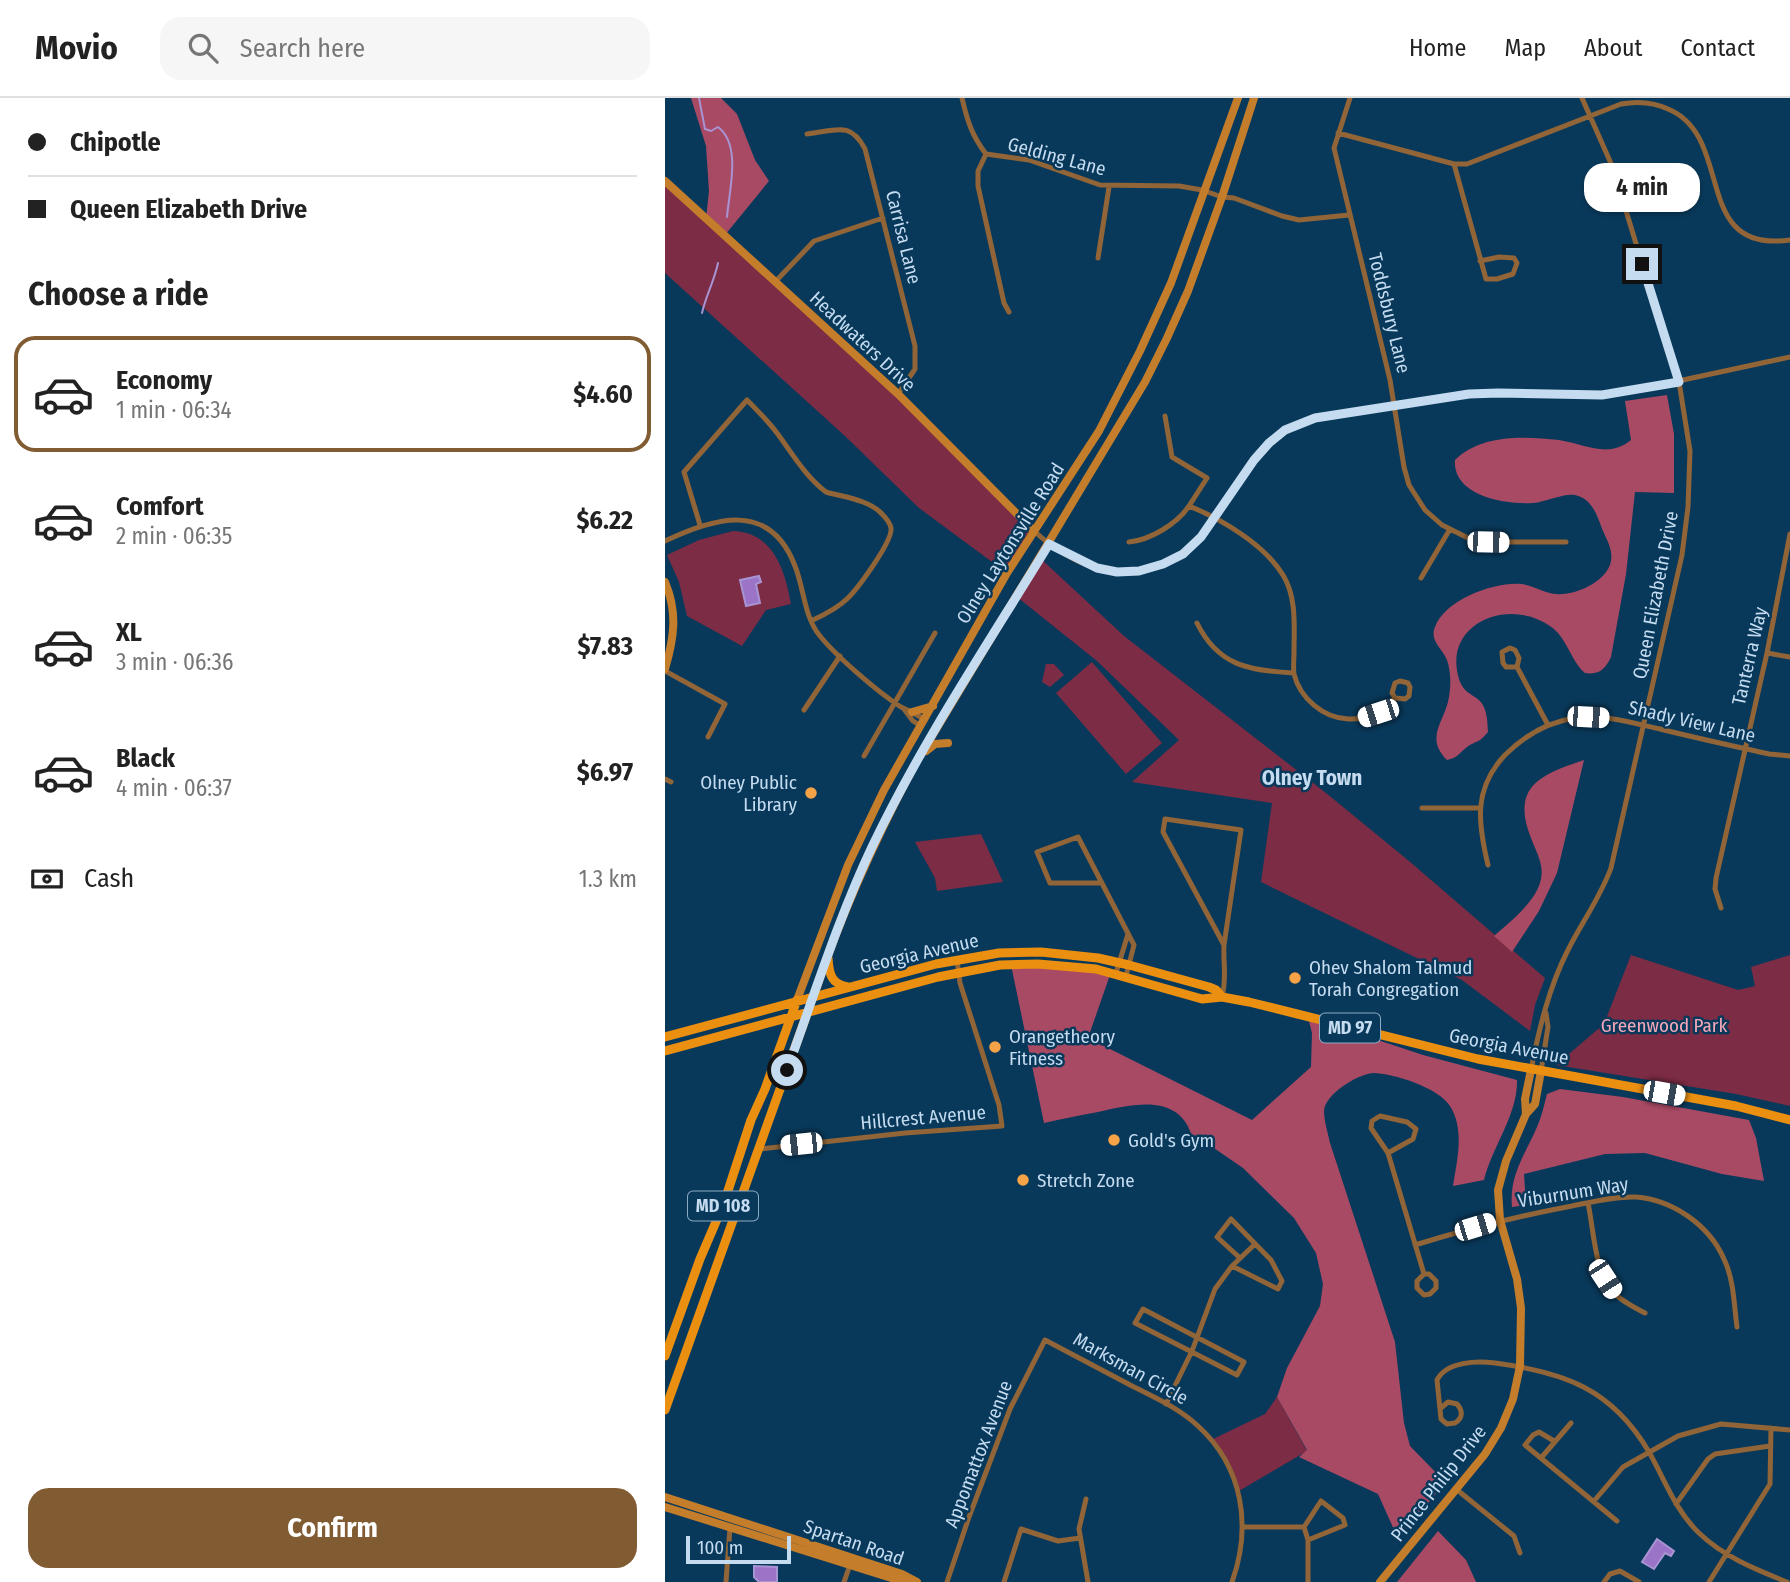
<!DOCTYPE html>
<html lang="en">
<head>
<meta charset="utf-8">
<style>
	body { margin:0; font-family:"Fira Sans Condensed",sans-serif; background:#f6f6f6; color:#222; height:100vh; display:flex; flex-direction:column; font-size:26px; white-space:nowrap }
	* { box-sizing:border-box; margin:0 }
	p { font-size:23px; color:#767676 }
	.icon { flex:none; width:38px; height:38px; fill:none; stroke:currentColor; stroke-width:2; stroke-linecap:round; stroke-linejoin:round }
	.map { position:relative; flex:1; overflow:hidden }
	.drawer { display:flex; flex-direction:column; background:#fff; width:665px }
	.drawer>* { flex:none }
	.hud { display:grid; align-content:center; height:154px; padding:0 28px; background:#fff }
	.scale { position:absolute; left:21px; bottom:18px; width:105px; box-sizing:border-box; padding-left:7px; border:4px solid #c4dbf0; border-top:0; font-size:19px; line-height:24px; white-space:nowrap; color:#c4dbf0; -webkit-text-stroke:5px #09395a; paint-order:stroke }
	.end { position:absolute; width:32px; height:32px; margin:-16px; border:9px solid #c4dbf0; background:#111; box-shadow:0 0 0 4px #111 }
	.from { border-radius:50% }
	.bubble { position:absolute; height:49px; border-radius:21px; background:#fff; box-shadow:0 2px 5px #0004; font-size:23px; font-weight:700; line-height:49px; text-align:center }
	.car { position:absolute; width:21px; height:42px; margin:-21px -10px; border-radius:9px; box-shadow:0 0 5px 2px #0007; background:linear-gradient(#fff 24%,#345 0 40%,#fff 0 76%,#345 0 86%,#fff 0) }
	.hud b { display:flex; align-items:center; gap:24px; height:66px; font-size:26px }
	.hud b+b { border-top:2px solid #e0e0e0 }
	.hud i { width:18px; height:18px; background:#222 }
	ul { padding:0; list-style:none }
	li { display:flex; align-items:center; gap:21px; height:116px; margin:0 14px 10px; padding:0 14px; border:4px solid transparent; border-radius:21px }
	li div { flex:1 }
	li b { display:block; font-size:26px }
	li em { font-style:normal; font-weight:700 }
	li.on { border-color:#815c33 }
	li>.icon { width:63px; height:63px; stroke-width:1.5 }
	h2 { padding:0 28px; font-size:32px; line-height:84px }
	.pay { display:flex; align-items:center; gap:18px; height:77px; padding:0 28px; font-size:26px }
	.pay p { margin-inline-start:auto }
	.action { display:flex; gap:14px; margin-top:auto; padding:14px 28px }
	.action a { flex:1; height:80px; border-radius:21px; background:#815c33; color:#fff; font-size:28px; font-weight:700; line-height:80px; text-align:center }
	header { display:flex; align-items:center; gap:42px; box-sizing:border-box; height:98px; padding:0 35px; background:#fff; border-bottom:2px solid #e0e0e0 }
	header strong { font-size:33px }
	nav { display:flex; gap:38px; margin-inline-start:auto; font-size:24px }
	.search { width:490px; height:63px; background:#f6f6f6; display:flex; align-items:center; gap:18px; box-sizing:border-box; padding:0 24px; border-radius:21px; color:#767676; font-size:26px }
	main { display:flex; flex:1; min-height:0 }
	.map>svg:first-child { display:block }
	.green { fill:#7c2c44 }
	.forest { fill:#a94a64 }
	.water { fill:#9c74c7; stroke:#a893d3; stroke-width:2 }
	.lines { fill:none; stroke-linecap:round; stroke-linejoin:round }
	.stream { stroke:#a893d3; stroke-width:2 }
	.street { stroke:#916537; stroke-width:5 }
	.secondary { stroke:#c47d2b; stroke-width:8 }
	.primary { stroke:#eb8f11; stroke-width:9 }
	.route { stroke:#c4dbf0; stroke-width:9 }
	.poi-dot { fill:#f6a247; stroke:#09395a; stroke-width:2.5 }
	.labels { text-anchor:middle; stroke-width:5; stroke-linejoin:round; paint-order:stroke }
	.shield { fill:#09395a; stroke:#8caac3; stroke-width:2 }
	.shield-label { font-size:18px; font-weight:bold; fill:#c4dbf0 }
	.street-label { font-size:19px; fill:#c4dbf0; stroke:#09395a }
	.poi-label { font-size:19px; fill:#c4dbf0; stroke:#09395a; text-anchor:start }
	.park-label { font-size:19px; fill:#f5a7b8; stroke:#09395a }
	.neighbourhood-label { font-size:21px; font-weight:bold; fill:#c4dbf0; stroke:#09395a }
</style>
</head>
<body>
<header>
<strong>Movio</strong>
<div class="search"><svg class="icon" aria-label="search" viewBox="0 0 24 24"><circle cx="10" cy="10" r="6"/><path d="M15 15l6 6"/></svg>Search here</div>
<nav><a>Home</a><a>Map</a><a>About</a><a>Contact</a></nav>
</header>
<main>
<section class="drawer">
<div class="hud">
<b><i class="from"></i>Chipotle</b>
<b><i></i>Queen Elizabeth Drive</b>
</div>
<h2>Choose a ride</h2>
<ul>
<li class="on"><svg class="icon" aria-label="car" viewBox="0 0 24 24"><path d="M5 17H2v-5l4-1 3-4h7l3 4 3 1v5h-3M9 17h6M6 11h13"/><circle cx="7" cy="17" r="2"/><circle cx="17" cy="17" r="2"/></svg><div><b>Economy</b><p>1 min · 06:34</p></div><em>$4.60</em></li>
<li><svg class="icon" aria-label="car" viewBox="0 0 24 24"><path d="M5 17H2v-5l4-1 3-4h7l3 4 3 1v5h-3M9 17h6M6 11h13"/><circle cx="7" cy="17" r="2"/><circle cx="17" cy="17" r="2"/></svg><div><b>Comfort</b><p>2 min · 06:35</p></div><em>$6.22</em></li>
<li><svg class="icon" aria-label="car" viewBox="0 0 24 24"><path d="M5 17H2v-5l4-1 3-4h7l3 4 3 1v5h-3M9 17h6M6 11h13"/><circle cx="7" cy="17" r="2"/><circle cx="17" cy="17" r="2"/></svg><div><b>XL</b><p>3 min · 06:36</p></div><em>$7.83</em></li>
<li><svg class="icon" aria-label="car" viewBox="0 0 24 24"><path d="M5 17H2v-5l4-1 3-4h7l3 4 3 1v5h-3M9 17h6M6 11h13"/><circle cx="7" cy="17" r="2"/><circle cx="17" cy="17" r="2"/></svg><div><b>Black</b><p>4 min · 06:37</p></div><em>$6.97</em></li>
</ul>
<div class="pay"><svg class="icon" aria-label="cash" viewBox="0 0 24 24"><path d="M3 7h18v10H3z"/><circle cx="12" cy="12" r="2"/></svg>Cash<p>1.3 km</p></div>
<div class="action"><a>Confirm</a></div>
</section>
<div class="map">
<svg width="1125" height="1484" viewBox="0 0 1125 1484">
	<rect width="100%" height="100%" fill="#09395a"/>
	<path class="green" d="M 0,83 L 233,296 L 369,433 L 342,475 L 254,410 L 180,338 L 0,175 Z
		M 68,433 C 108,434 120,472 126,506 L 101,512 L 77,548 L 22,518 L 14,484 L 2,457 L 34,442 Z
		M 375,460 L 459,538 L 661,695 L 744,763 L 880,880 L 870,907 L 865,933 L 797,882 L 596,784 L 607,705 L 467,684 L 514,642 L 432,563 L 352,499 Z
		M 427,564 L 497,645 L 461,676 L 391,595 Z
		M 381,566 L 389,566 L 399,577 L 385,589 L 377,584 Z
		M 316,736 L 338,784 L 272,793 L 270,780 L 250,744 Z
		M 966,857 L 1073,892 L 1090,888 L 1086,869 L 1125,857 L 1125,1008 L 1071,996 L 891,967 L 939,926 Z
		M 612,1299 L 642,1353 L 574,1393 L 567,1375 L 546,1342 L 600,1316 Z"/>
	<path class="forest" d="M 26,0 L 56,0 L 72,16 L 90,62 L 104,83 L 60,137 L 41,121 L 44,93 L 41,48 Z
		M 1002,297 L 1009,336 L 1009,395 L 970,394 L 961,476 L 946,559 C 940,571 935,577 920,575 C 905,562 902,539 885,528 C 844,499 777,525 794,581 C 802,606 823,589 823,634 C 813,646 812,642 802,649 C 794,655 793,660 782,662 C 759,639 780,624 784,599 C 786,587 786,574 782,562 C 778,551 764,543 770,529 C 780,502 828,484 856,486 C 868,487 879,495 891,496 C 910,498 943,483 946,463 C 948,452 942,442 938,433 C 932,418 928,401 910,397 C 898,395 881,404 868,405 C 841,407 787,398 790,362 C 816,336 859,338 894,342 C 920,346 943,361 966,342 L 960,303 Z
		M 919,662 L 892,775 L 874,813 L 847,854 L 829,838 C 845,824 872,803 876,781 C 879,765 871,754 866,740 C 845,687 878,676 919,662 Z
		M 346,867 L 446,874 L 423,940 L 587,1022 L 646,969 L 647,935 L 643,919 L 758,957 L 852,982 C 853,1016 827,1049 819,1082 L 788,1088 C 792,1062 800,1032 785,1008 C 774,990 728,975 708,975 C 693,976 660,996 659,1013 C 659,1023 663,1035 665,1045 L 730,1244 L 739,1325 L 745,1348 L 780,1384 L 735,1440 L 731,1436 L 713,1396 L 634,1359 L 642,1352 L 612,1299 L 622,1270 L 655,1208 L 658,1186 L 651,1155 L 629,1120 L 578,1070 L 546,1048 L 529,1047 C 520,994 471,1005 433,1014 C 415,1017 397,1021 379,1025 Z
		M 895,991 L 958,999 L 1084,1022 L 1091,1040 L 1099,1083 L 1057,1076 L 980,1055 L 940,1056 L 859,1076 L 861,1107 L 847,1109 C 844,1077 860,1057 872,1029 C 877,1018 879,1007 882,996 Z
		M 773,1433 L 801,1462 L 811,1484 L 732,1484 Z"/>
	<path class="water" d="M 94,478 L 96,484 L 91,486 L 95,505 L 81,508 L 75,482 Z
		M 992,1441 L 1009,1453 L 1006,1458 L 1000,1455 L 989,1471 L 977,1464 Z
		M 89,1468 L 112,1469 L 112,1484 L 94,1484 L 89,1479 Z"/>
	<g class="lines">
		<path class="stream" d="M 34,0 L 40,31 L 46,33 L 53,29 C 77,47 64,93 62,119
			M 37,215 C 41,197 49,184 53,165"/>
		<path class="street" d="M 297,0 C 302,22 307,38 321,56 L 364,62 L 435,87 L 514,88 L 537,92 L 557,99 L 569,100 L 617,118 L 634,122 L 684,117
			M 685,0 L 669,50 L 725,282 L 739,369 L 744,387 L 760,412 L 777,427 L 803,440 L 823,444 L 901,444
			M 673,35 L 789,66 L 802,66 L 956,6 C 972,3 988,4 1003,11 C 1071,39 1025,156 1125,142
			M 142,36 C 170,33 185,22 200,51 L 250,248 L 250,271 L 233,296
			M 321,56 L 313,73 L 313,88 L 339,205 L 344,214
			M 789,66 L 821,181 L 832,181 L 848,176 L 852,165 L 849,160 L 834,159 L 815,163
			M 433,160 L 444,89
			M 110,184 L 149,143 L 218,120
			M 500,318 L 507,359 L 542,380 L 524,408 C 556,421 599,446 618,477 C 632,500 629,528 629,555 C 629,561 628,570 629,576 C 635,600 658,620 683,621 C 701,622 718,614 730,600 L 727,595 L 730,585 L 735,583 L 743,585 L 745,589 L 744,598 L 740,601 L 730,600
			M 35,427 L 19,374 L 82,302 C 92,312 103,323 112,335 C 127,355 140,378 161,394 C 178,399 205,402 217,416 C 220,419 225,425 226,430 C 228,443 193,490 183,500 C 173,510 159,517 146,523
			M 369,433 C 392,454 426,475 459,474 C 555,471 560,363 636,324 L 804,296 L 833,294 L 901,297 L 962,294 L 1125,259
			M 0,443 C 49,420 105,402 130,468 C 139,490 139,519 155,538 C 172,559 214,595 236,609 C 244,613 252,616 260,622
			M 464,444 C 485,442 512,426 524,408
			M 756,480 L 785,431
			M 532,525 C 553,568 585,573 629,575
			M 1102,555 L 1125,559
			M 852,569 L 854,560 L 850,552 L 845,550 L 837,554 L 838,565 L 841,569 L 852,569 L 883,627
			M 0,573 L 60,606 L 43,639
			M 239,611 L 248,623 L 256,628
			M 139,612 L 175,558
			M 199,658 L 270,535
			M 0,681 L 6,684
			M 757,710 L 815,710
			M 823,767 C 813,725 808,691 840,657 C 859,638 883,624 910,620 C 938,616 967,625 995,631 C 1031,640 1068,648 1104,656 L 1125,658
			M 436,785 L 385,785 L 372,754 L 413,739 L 469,847 L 461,878
			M 1056,810 L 1050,791 L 1051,780 L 1102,555 L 1125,436
			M 451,875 L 463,836
			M 557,899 C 562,880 558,865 559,847 L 576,732 L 500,721 L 498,734 L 559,847
			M 866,972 C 874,931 884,889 903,852 C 917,824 935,800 946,770 L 1017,457 L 1023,409 L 1025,353 L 1015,290 L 948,70 L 917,0
			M 876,973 L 883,929 L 881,915
			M 94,1051 L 240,1035 L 337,1028 L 334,1007 L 295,885 L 292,862
			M 723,1055 L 706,1030 L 707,1023 L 715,1018 L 742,1024 L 751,1031 L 748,1041 L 723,1055 L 759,1176 L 752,1183 L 752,1190 L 759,1197 L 765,1196 L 771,1190 L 771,1183 L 764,1176 L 759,1176
			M 923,1105 C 929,1133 929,1171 948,1194 C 957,1204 969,1209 980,1215
			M 750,1147 C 802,1131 853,1118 907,1108 C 927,1104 950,1098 971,1099 C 1008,1102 1044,1127 1059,1161 C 1069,1182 1069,1207 1072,1229
			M 567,1168 L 613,1191 L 617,1183 L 606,1162 L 566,1121 L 552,1139 L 575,1160
			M 478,1211 L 579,1264 L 572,1277 L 470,1225 Z
			M 501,1306 L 527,1253 L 550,1191 L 567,1168 L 590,1146
			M 776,1310 L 783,1304 L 792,1306 C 798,1313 798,1320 790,1325 L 782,1326 L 776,1321 L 772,1282 C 782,1263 812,1263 830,1265 C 899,1274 947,1291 984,1354 C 1000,1382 1010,1412 1034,1435 C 1059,1459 1090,1471 1122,1484
			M 889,1343 L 874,1334 L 868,1337 L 860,1347 L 952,1423
			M 876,1360 L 906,1325
			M 791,1391 L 849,1438 L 855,1455
			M 421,1401 L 414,1431 L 423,1484
			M 929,1403 L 958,1369 L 1013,1338 L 1056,1326 L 1125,1332
			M 1011,1406 L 1043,1361 L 1050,1356 L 1105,1348
			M 578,1429 L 639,1429 L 643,1442 L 680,1427 L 678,1420 L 656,1403 L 639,1429
			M 643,1442 L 643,1484
			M 61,1484 L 65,1430
			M 179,1484 L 186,1464
			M 282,1484 L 304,1419 L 345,1311 L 380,1242 C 409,1257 439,1273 469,1289 C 491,1300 515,1311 533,1328 C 578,1369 587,1428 567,1484
			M 339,1484 L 356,1431 L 393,1443 L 415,1440
			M 939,1484 L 945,1476 L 955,1473 L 974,1484
			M 1044,1484 L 1105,1386 L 1106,1330"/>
		<path class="secondary" d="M 0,83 L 233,296 L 369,433
			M 0,484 C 13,515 9,540 0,571
			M 247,614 L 268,608
			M 261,653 L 270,646 L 283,645
			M 149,898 C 175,818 210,742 249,668 L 480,284 L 502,240 L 523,193 L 557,99 L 589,0
			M 132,902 L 183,767 L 219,692 L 342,475 L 434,333 L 475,253 L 506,185 L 573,0
			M 861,1016 L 860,1001 L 866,972
			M 0,1399 L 237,1476 L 252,1484
			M 0,1409 L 236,1483 L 247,1482
			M 715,1484 L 820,1356 L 836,1330 L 848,1301 L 855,1268 L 856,1210 L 852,1181 L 835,1122 L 833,1092 L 841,1063 L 861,1016 L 870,1006 L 876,973"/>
		<path class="primary" d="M 163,860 C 164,876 166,886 183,889
			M 0,939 L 271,866 L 334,855 L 376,854 L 433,860 L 464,867 L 544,889 L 551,892 L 557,899
			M 0,953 L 273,879 L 335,867 L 373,866 L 431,871 L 537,901 L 557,899 L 584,904 L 813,961 L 1071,1008 L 1125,1022
			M 0,1258 L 35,1161 L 59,1105 L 86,1022 L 100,991 L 132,902
			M 0,1312 L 143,913"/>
	</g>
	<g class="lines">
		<path class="route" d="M 122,972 C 149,898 173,821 207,749 C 257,644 323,546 384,446 L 432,470 L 452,474 L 474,473 L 498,466 L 518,456 L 536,439 L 589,362 L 604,345 L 620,332 L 650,320 L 804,296 L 833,295 L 937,297 L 1014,284 L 977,166"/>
	</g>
	<g class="poi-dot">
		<circle cx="146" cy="695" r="7"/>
		<circle cx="630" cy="880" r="7"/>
		<circle cx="330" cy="949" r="7"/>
		<circle cx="449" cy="1042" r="7"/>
		<circle cx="358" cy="1082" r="7"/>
	</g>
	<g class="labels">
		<g class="shield">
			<rect x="655" y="915.5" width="60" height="29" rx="5"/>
			<rect x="23" y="1093.5" width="70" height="29" rx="5"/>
		</g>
		<g class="shield-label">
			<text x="685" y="936">MD 97</text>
			<text x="58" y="1114">MD 108</text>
		</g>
		<g class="street-label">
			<text transform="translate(392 58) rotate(15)" y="7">Gelding Lane</text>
			<text transform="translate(239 139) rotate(76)" y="7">Carrisa Lane</text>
			<text transform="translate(725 215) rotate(76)" y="7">Toddsbury Lane</text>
			<text transform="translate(198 243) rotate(43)" y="7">Headwaters Drive</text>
			<text transform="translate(345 445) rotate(-58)" y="7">Olney Laytonsville Road</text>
			<text transform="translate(990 497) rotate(-79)" y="7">Queen Elizabeth Drive</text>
			<text transform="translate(1084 558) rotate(-77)" y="7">Tanterra Way</text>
			<text transform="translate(1027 623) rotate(13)" y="7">Shady View Lane</text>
			<text transform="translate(254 855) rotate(-13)" y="7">Georgia Avenue</text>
			<text transform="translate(844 948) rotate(11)" y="7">Georgia Avenue</text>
			<text transform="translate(258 1019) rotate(-5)" y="7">Hillcrest Avenue</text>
			<text transform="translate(908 1094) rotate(-9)" y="7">Viburnum Way</text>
			<text transform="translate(466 1270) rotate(29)" y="7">Marksman Circle</text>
			<text transform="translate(313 1356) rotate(-69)" y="7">Appomattox Avenue</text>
			<text transform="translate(773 1385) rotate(-52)" y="7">Prince Philip Drive</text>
			<text transform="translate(189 1444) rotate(19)" y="7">Spartan Road</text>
		</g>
		<g class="poi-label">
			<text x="132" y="691" text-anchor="end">Olney Public<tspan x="132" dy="22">Library</tspan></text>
			<text x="644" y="876">Ohev Shalom Talmud<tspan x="644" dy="22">Torah Congregation</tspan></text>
			<text x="344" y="945">Orangetheory<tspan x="344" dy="22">Fitness</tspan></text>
			<text x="463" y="1049">Gold's Gym</text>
			<text x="372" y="1089">Stretch Zone</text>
		</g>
		<g class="park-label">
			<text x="999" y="934">Greenwood Park</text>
		</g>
		<g class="neighbourhood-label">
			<text x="647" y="687">Olney Town</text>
		</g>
	</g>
</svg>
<div class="scale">100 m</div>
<i class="end from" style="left:122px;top:972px"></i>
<i class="end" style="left:977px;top:166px"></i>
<div class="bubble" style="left:919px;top:65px;width:116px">4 min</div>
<i class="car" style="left:823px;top:444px;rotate:91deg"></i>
<i class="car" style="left:713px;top:615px;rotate:252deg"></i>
<i class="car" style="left:923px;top:619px;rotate:93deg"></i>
<i class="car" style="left:999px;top:995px;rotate:100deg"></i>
<i class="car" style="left:136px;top:1046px;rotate:264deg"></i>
<i class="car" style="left:810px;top:1129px;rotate:73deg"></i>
<i class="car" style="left:940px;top:1181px;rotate:147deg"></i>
</div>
</main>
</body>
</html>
